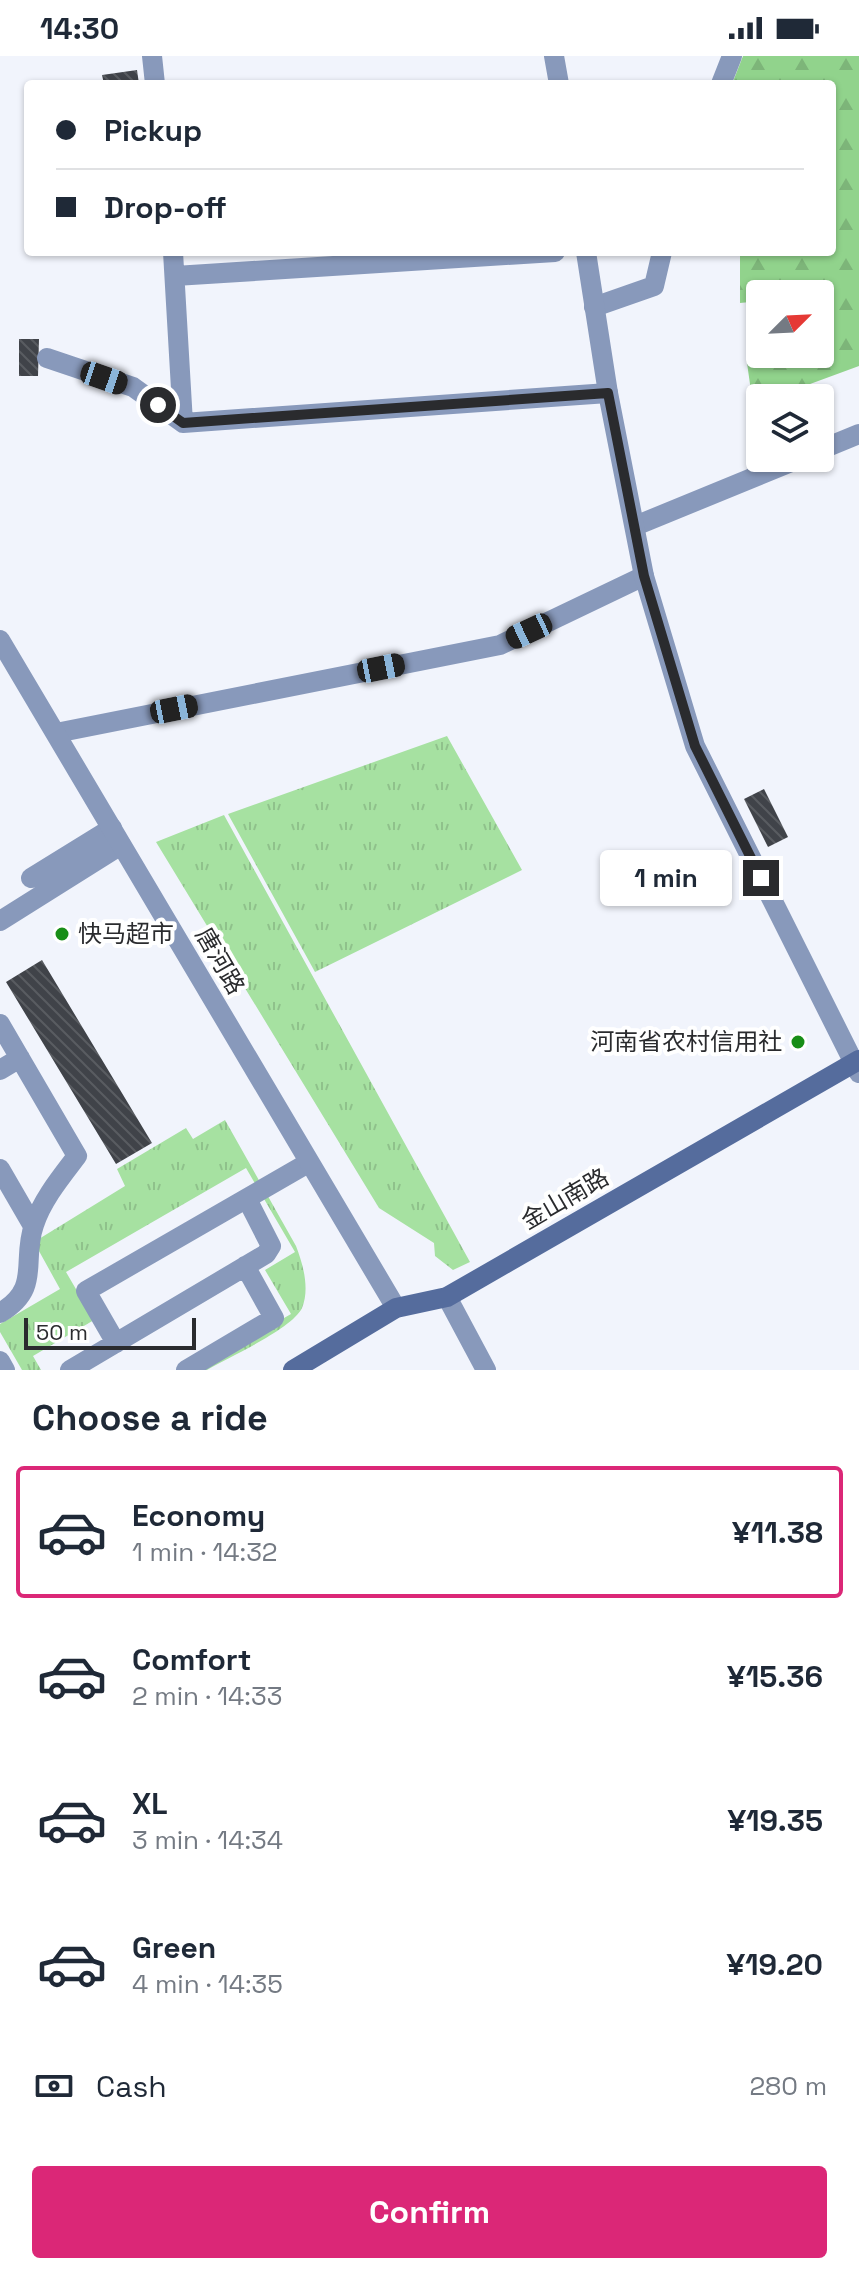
<!DOCTYPE html>
<html lang="en">
<head>
<meta charset="utf-8">
<style>
	body { margin:0; font-family:"Space Grotesk","Noto Sans SC",sans-serif; background:#f2f2f3; color:#1f2937; height:100vh; display:flex; flex-direction:column; font-size:30px; white-space:nowrap }
	* { box-sizing:border-box; margin:0 }
	p { font-size:26px; color:#747a83 }
	.icon { flex:none; width:44px; height:44px; fill:none; stroke:currentColor; stroke-width:2; stroke-linecap:round; stroke-linejoin:round }
	.map { position:relative; height:1314px; overflow:hidden }
	.sheet { display:flex; flex-direction:column; background:#fff; flex:1 }
	.sheet>* { flex:none }
	.top-card { position:absolute; left:24px; top:24px; width:812px; height:176px; border-radius:8px; box-shadow:0 2px 6px #0004; display:grid; align-content:center; height:176px; padding:0 32px; background:#fff }
	.needle { width:52px; rotate:66deg }
	.fabs { position:absolute; left:746px; top:224px; display:grid; gap:16px }
	.fabs a { display:grid; place-items:center; width:88px; height:88px; border-radius:8px; background:#fff; box-shadow:0 2px 6px #0004; font-size:40px }
	.scale { position:absolute; left:24px; bottom:20px; width:172px; box-sizing:border-box; padding-left:8px; border:4px solid #2a2b2e; border-top:0; font-size:22px; line-height:28px; white-space:nowrap; color:#2a2b2e; -webkit-text-stroke:6px #fff; paint-order:stroke }
	.end { position:absolute; width:36px; height:36px; margin:-18px; border:10px solid #2a2b2e; background:#fff; box-shadow:0 0 0 4px #fff }
	.from { border-radius:50% }
	.bubble { position:absolute; height:56px; border-radius:8px; background:#fff; box-shadow:0 2px 6px #0004; font-size:26px; font-weight:600; line-height:56px; text-align:center }
	.car { position:absolute; width:24px; height:48px; margin:-24px -12px; border-radius:10px; box-shadow:0 0 6px 2px #0007; background:linear-gradient(#222 24%,#8ab4d8 0 40%,#222 0 76%,#8ab4d8 0 86%,#222 0) }
	.top-card b { display:flex; align-items:center; gap:28px; height:76px; font-size:30px }
	.top-card b+b { border-top:2px solid #e0e1e3 }
	.top-card i { width:20px; height:20px; background:#1f2937 }
	ul { padding:0; list-style:none }
	li { display:flex; align-items:center; gap:24px; height:132px; margin:0 16px 12px; padding:0 16px; border:4px solid transparent; border-radius:8px }
	li div { flex:1 }
	li b { display:block; font-size:30px }
	li em { font-style:normal; font-weight:600 }
	li.on { border-color:#db2777 }
	li>.icon { width:72px; height:72px; stroke-width:1.5 }
	h2 { padding:0 32px; font-size:36px; line-height:96px }
	.pay { display:flex; align-items:center; gap:20px; height:88px; padding:0 32px; font-size:30px }
	.pay p { margin-inline-start:auto }
	.button { display:flex; gap:16px; margin-top:auto; padding:16px 32px }
	.button a { flex:1; height:92px; border-radius:8px; background:#db2777; color:#fff; font-size:32px; font-weight:600; line-height:92px; text-align:center }
	.status { display:flex; justify-content:space-between; align-items:center; height:56px; padding:0 40px; background:#fff; direction:ltr }
	.status svg { height:22px; fill:currentColor }
	.map>svg:first-child { display:block }
	.grass { fill:url(#grass-tufts) }
	.forest { fill:url(#forest-firs) }
	.building { fill:url(#building-back-hatch) }
	.lines { fill:none; stroke-linecap:round; stroke-linejoin:round }
	.minor { stroke:#89b; stroke-width:20 }
	.tertiary { stroke:#89b; stroke-width:20 }
	.secondary { stroke:#556c9d; stroke-width:20 }
	.route { stroke:#2a2b2e; stroke-width:10 }
	.poi-dot { fill:#188e17; stroke:#fff; stroke-width:3 }
	.labels { text-anchor:middle; stroke-width:8; stroke-linejoin:round; paint-order:stroke }
	.poi-label { font-size:24px; fill:#2a2b2e; stroke:#fff; text-anchor:start }
	.street-label { font-size:24px; fill:#2a2b2e; stroke:#fff }
</style>
</head>
<body>
<div class="status"><b>14:30</b><svg viewBox="0 0 49 12"><path d="M0 12V9h3v3zM5 12V6h3v6zM10 12V3h3v9zM15 12V0h3v12zM26 1h20v11H26zM47 4h2v5h-2z"/></svg></div>
<div class="map">
<svg width="859" height="1314" viewBox="0 0 859 1314">
	<defs>
		<pattern id="grass-tufts" width="24" height="20" patternUnits="userSpaceOnUse" patternTransform="scale(2)"><rect width="24" height="20" fill="#a6e1a1"/><path d="M3 7l-1-3M5 7V3M7 7l1-3M15 17l-1-3M17 17v-4M19 17l1-3" fill="none" stroke="#8fc18b"/></pattern>
		<pattern id="forest-firs" width="22" height="20" patternUnits="userSpaceOnUse" patternTransform="scale(2)"><rect width="22" height="20" fill="#91d38c"/><path d="M5 1l3.5 6h-7zM16 11l3.5 6h-7z" fill="#7db579"/></pattern>
		<pattern id="building-back-hatch" width="6" height="6" patternUnits="userSpaceOnUse" patternTransform="scale(2)"><rect width="6" height="6" fill="#404349"/><path d="M-1 5l2 2M0 0l6 6M5-1l2 2" fill="none" stroke="#595c61"/></pattern>
	</defs>
	<rect width="100%" height="100%" fill="#f1f4fc"/>
	<path class="grass" d="M 447,680 L 522,814 L 315,916 L 228,758 Z
		M 224,759 L 470,1206 L 453,1214 L 435,1200 L 434,1187 L 379,1152 L 156,786 Z
		M 225,1064 L 296,1190 C 303,1208 310,1233 302,1252 C 292,1273 229,1301 207,1314 L 194,1314 L 291,1258 L 265,1214 L 295,1196 L 246,1112 L 66,1216 L 94,1264 L 33,1300 L 41,1314 L 22,1314 L 0,1276 L 0,1268 L 60,1233 L 34,1186 L 125,1130 L 117,1113 L 186,1072 L 193,1083 Z"/>
	<path class="forest" d="M 743,0 L 859,0 L 859,310 L 772,342 L 760,342 L 760,347 L 753,349 L 746,300 L 820,298 L 820,238 L 760,238 L 760,245 L 740,247 L 740,196 L 832,196 L 832,28 L 732,28 Z"/>
	<path class="building" d="M 137,14 L 139,28 L 104,28 L 102,19 Z
		M 19,283 L 39,283 L 38,320 L 19,320 Z
		M 764,733 L 788,781 L 768,791 L 744,743 Z
		M 42,904 L 152,1087 L 116,1108 L 6,926 Z"/>
	<g class="lines">
		<path class="minor" d="M 152,0 L 155,28
			M 721,28 L 732,0
			M 173,196 L 183,367
			M 175,220 L 555,196
			M 594,251 L 654,230 L 662,196
			M 47,302 L 133,331 L 183,367 L 608,337
			M 820,394 L 859,378
			M 635,470 L 801,402
			M 56,677 L 500,589 L 644,520
			M 31,822 L 112,772
			M 0,865 L 121,789
			M 0,968 L 77,1100 C 61,1121 42,1144 34,1169 C 21,1206 42,1232 0,1257
			M 0,1014 L 20,1002
			M 0,1113 L 33,1170
			M 447,1241 L 486,1314
			M 116,1287 L 86,1235 L 308,1107
			M 0,1305 L 5,1314
			M 70,1314 L 266,1198 L 271,1190 L 247,1143
			M 186,1314 L 274,1262 L 245,1210"/>
		<path class="tertiary" d="M 554,0 L 559,28
			M 586,196 L 608,337 L 644,520 L 695,690 L 859,1017
			M 0,584 L 396,1252"/>
		<path class="secondary" d="M 293,1314 L 396,1252 L 447,1241 L 859,1004"/>
	</g>
	<g class="lines">
		<path class="route" d="M 158,349 L 183,367 L 608,337 L 644,520 L 695,690 L 761,822"/>
	</g>
	<g class="poi-dot">
		<circle cx="62" cy="878" r="8"/>
		<circle cx="798" cy="986" r="8"/>
	</g>
	<g class="labels">
		<g class="poi-label">
			<text x="78" y="886">快马超市</text>
			<text x="782" y="994" text-anchor="end">河南省农村信用社</text>
		</g>
		<g class="street-label">
			<text transform="translate(220 905) rotate(60)" y="8">唐河路</text>
			<text transform="translate(565 1143) rotate(-30)" y="8">金山南路</text>
		</g>
	</g>
</svg>
<div class="fabs">
<a><svg class="needle" viewBox="-14 -14 28 28"><path d="M0-13l5 13h-10z" fill="#e53935"/><path d="M0 13l5-13h-10z" fill="#747a83"/></svg></a>
<a><svg class="icon" aria-label="layers" viewBox="0 0 24 24"><path d="M12 4l9 5-9 5-9-5zM3 14l9 5 9-5"/></svg></a>
</div>
<div class="scale">50 m</div>
<i class="end from" style="left:158px;top:349px"></i>
<i class="end" style="left:761px;top:822px"></i>
<div class="bubble" style="left:600px;top:794px;width:132px">1 min</div>
<i class="car" style="left:104px;top:322px;rotate:109deg"></i>
<i class="car" style="left:529px;top:575px;rotate:245deg"></i>
<i class="car" style="left:381px;top:612px;rotate:79deg"></i>
<i class="car" style="left:174px;top:653px;rotate:79deg"></i>
<div class="top-card">
<b><i class="from"></i>Pickup</b>
<b><i></i>Drop-off</b>
</div>
</div>
<section class="sheet">
<h2>Choose a ride</h2>
<ul>
<li class="on"><svg class="icon" aria-label="car" viewBox="0 0 24 24"><path d="M5 17H2v-5l4-1 3-4h7l3 4 3 1v5h-3M9 17h6M6 11h13"/><circle cx="7" cy="17" r="2"/><circle cx="17" cy="17" r="2"/></svg><div><b>Economy</b><p>1 min · 14:32</p></div><em>¥11.38</em></li>
<li><svg class="icon" aria-label="car" viewBox="0 0 24 24"><path d="M5 17H2v-5l4-1 3-4h7l3 4 3 1v5h-3M9 17h6M6 11h13"/><circle cx="7" cy="17" r="2"/><circle cx="17" cy="17" r="2"/></svg><div><b>Comfort</b><p>2 min · 14:33</p></div><em>¥15.36</em></li>
<li><svg class="icon" aria-label="car" viewBox="0 0 24 24"><path d="M5 17H2v-5l4-1 3-4h7l3 4 3 1v5h-3M9 17h6M6 11h13"/><circle cx="7" cy="17" r="2"/><circle cx="17" cy="17" r="2"/></svg><div><b>XL</b><p>3 min · 14:34</p></div><em>¥19.35</em></li>
<li><svg class="icon" aria-label="car" viewBox="0 0 24 24"><path d="M5 17H2v-5l4-1 3-4h7l3 4 3 1v5h-3M9 17h6M6 11h13"/><circle cx="7" cy="17" r="2"/><circle cx="17" cy="17" r="2"/></svg><div><b>Green</b><p>4 min · 14:35</p></div><em>¥19.20</em></li>
</ul>
<div class="pay"><svg class="icon" aria-label="cash" viewBox="0 0 24 24"><path d="M3 7h18v10H3z"/><circle cx="12" cy="12" r="2"/></svg>Cash<p>280 m</p></div>
<div class="button"><a>Confirm</a></div>
</section>
</body>
</html>
